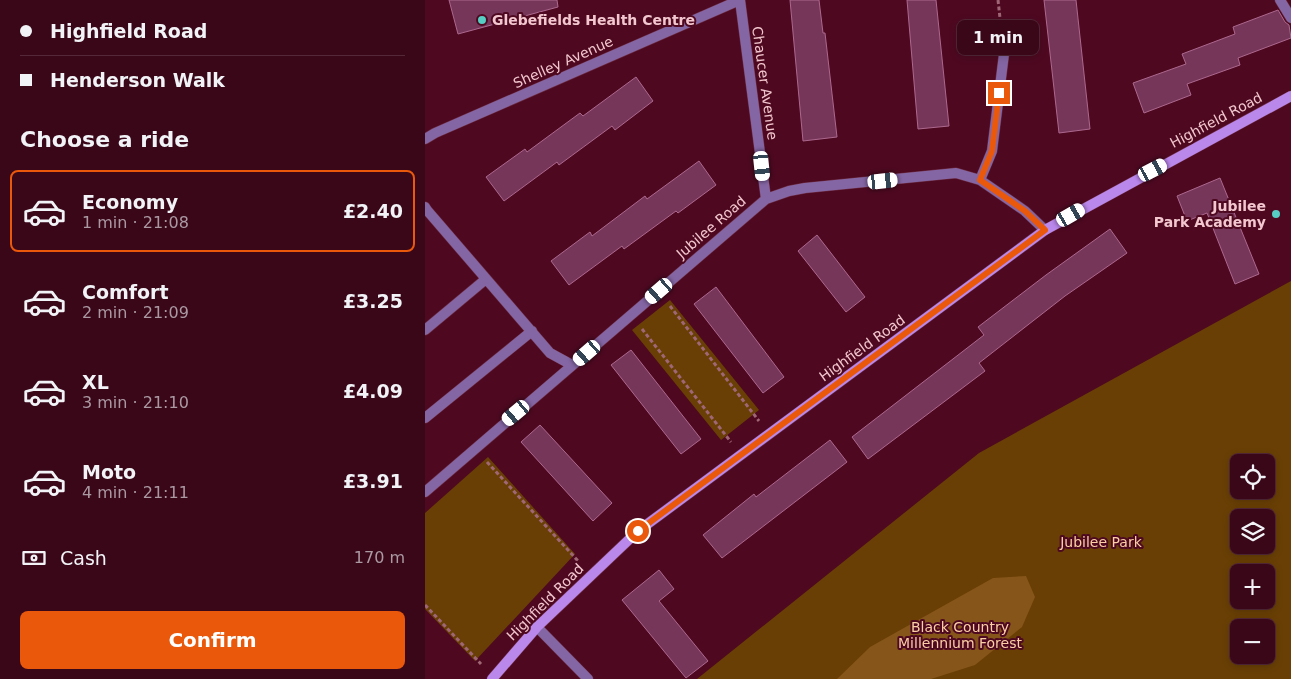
<!DOCTYPE html>
<html lang="en">
<head>
<meta charset="utf-8">
<style>
	body { margin:0; font-family:"DejaVu Sans",sans-serif; background:#411022; color:#f1f3f6; height:100vh; display:flex; flex-direction:column; font-size:19px; white-space:nowrap }
	* { box-sizing:border-box; margin:0 }
	p { font-size:16px; color:#ab99a2 }
	.icon { flex:none; width:28px; height:28px; fill:none; stroke:currentColor; stroke-width:2; stroke-linecap:round; stroke-linejoin:round }
	.map { position:relative; flex:1; overflow:hidden }
	.details { display:flex; flex-direction:column; background:#3a0719; width:425px }
	.details>* { flex:none }
	.hud { display:grid; align-content:center; height:110px; padding:0 20px; background:#3a0719 }
	.controls { position:absolute; left:805px; top:454px; display:grid; gap:10px }
	.controls a { display:grid; place-items:center; width:45px; height:45px; border-radius:8px; background:#3a0719; box-shadow:0 2px 8px #0003,0 0 0 1px #542838; font-size:25px }
	.end { position:absolute; width:22px; height:22px; margin:-11px; border:6px solid #ea580c; background:#fff; box-shadow:0 0 0 2px #fff }
	.from { border-radius:50% }
	.bubble { position:absolute; height:35px; border-radius:8px; background:#3a0719; box-shadow:0 2px 8px #0003,0 0 0 1px #542838; font-size:16px; font-weight:800; line-height:35px; text-align:center }
	.car { position:absolute; width:15px; height:30px; margin:-15px -8px; border-radius:6px; box-shadow:0 0 4px 1px #0007; background:linear-gradient(#fff 24%,#345 0 40%,#fff 0 76%,#345 0 86%,#fff 0) }
	.hud b { display:flex; align-items:center; gap:18px; height:48px; font-size:19px }
	.hud b+b { border-top:1px solid #542838 }
	.hud i { width:12px; height:12px; background:#f1f3f6 }
	ul { padding:0; list-style:none }
	li { display:flex; align-items:center; gap:15px; height:82px; margin:0 10px 8px; padding:0 10px; border:2px solid transparent; border-radius:8px }
	li div { flex:1 }
	li b { display:block; font-size:19px }
	li em { font-style:normal; font-weight:800 }
	li.active { border-color:#ea580c }
	li>.icon { width:45px; height:45px; stroke-width:1.5 }
	h2 { padding:0 20px; font-size:22px; line-height:60px }
	.pay { display:flex; align-items:center; gap:12px; height:55px; padding:0 20px; font-size:19px }
	.pay p { margin-inline-start:auto }
	.cta { display:flex; gap:10px; margin-top:auto; padding:10px 20px }
	.cta a { flex:1; height:58px; border-radius:8px; background:#ea580c; color:#fff; font-size:20px; font-weight:800; line-height:58px; text-align:center }
	main { display:flex; flex:1; min-height:0 }
	.map>svg:first-child { display:block }
	.green { fill:#693f05; fill-rule:evenodd }
	.forest { fill:#86551a }
	.building { fill:#76365a; stroke:#ad688e }
	.lines { fill:none; stroke-linecap:round; stroke-linejoin:round }
	.lane-casing { stroke:#6c2b40; stroke-width:11 }
	.street-casing { stroke:#6c2b40; stroke-width:11 }
	.secondary-casing { stroke:#6c2b40; stroke-width:11 }
	.path { stroke:#9f6676; stroke-width:3; stroke-dasharray:4 2.5; stroke-linecap:butt }
	.lane { stroke:#8566a4; stroke-width:10 }
	.street { stroke:#8566a4; stroke-width:10 }
	.secondary { stroke:#ba87eb; stroke-width:10 }
	.route { stroke:#ea580c; stroke-width:6 }
	.poi-dot { fill:#56cec3; stroke:#4e0921; stroke-width:2 }
	.labels { text-anchor:middle; stroke-width:4; stroke-linejoin:round; paint-order:stroke }
	.poi-label { font-size:14px; font-weight:bold; fill:#f3c7cf; stroke:#4e0921; text-anchor:start }
	.street-label { font-size:14px; fill:#f3c7cf; stroke:#4e0921 }
	.park-label { font-size:14px; fill:#fbcfa3; stroke:#4e0921 }
</style>
</head>
<body>
<main>
<section class="details">
<div class="hud">
<b><i class="from"></i>Highfield Road</b>
<b><i></i>Henderson Walk</b>
</div>
<h2>Choose a ride</h2>
<ul>
<li class="active"><svg class="icon" aria-label="car" viewBox="0 0 24 24"><path d="M5 17H2v-5l4-1 3-4h7l3 4 3 1v5h-3M9 17h6M6 11h13"/><circle cx="7" cy="17" r="2"/><circle cx="17" cy="17" r="2"/></svg><div><b>Economy</b><p>1 min · 21:08</p></div><em>£2.40</em></li>
<li><svg class="icon" aria-label="car" viewBox="0 0 24 24"><path d="M5 17H2v-5l4-1 3-4h7l3 4 3 1v5h-3M9 17h6M6 11h13"/><circle cx="7" cy="17" r="2"/><circle cx="17" cy="17" r="2"/></svg><div><b>Comfort</b><p>2 min · 21:09</p></div><em>£3.25</em></li>
<li><svg class="icon" aria-label="car" viewBox="0 0 24 24"><path d="M5 17H2v-5l4-1 3-4h7l3 4 3 1v5h-3M9 17h6M6 11h13"/><circle cx="7" cy="17" r="2"/><circle cx="17" cy="17" r="2"/></svg><div><b>XL</b><p>3 min · 21:10</p></div><em>£4.09</em></li>
<li><svg class="icon" aria-label="car" viewBox="0 0 24 24"><path d="M5 17H2v-5l4-1 3-4h7l3 4 3 1v5h-3M9 17h6M6 11h13"/><circle cx="7" cy="17" r="2"/><circle cx="17" cy="17" r="2"/></svg><div><b>Moto</b><p>4 min · 21:11</p></div><em>£3.91</em></li>
</ul>
<div class="pay"><svg class="icon" aria-label="cash" viewBox="0 0 24 24"><path d="M3 7h18v10H3z"/><circle cx="12" cy="12" r="2"/></svg>Cash<p>170 m</p></div>
<div class="cta"><a>Confirm</a></div>
</section>
<div class="map">
<svg width="866" height="679" viewBox="0 0 866 679">
	<rect width="100%" height="100%" fill="#4e0921"/>
	<path class="green" d="M 866,281 L 866,679 L 272,679 L 554,453 ZM 814,462 L 841,462 L 841,490 L 814,490 ZM 814,518 L 841,518 L 841,545 L 814,545 ZM 814,572 L 841,572 L 841,600 L 814,600 ZM 814,628 L 841,628 L 841,655 L 814,655 Z
		M 245,300 L 334,410 L 296,440 L 207,330 Z
		M 63,457 L 150,554 L 50,661 L 0,609 L 0,513 Z"/>
	<path class="forest" d="M 601,576 L 610,597 L 597,627 L 550,665 L 506,679 L 412,679 L 445,647 L 568,578 Z"/>
	<path class="building" d="M 24,0 L 132,0 L 133,7 L 33,34 Z
		M 365,0 L 394,0 L 398,33 L 400,33 L 412,137 L 378,141 Z
		M 482,0 L 511,0 L 524,126 L 493,129 Z
		M 619,0 L 651,0 L 665,129 L 634,133 Z
		M 853,10 L 860,22 L 864,25 L 866,38 L 813,58 L 815,65 L 762,84 L 766,95 L 719,113 L 708,83 L 761,64 L 757,54 L 810,34 L 808,27 Z
		M 211,77 L 228,101 L 190,130 L 187,126 L 134,165 L 132,162 L 79,201 L 61,177 L 100,149 L 102,152 L 155,113 L 158,116 Z
		M 274,161 L 291,185 L 253,213 L 251,211 L 199,249 L 197,246 L 144,285 L 126,261 L 165,232 L 167,236 L 220,196 L 222,199 Z
		M 795,178 L 834,274 L 810,284 L 782,213 L 762,221 L 752,196 Z
		M 685,229 L 702,253 L 640,296 L 554,363 L 560,371 L 443,459 L 427,437 L 559,335 L 553,327 L 621,275 Z
		M 392,235 L 440,297 L 421,312 L 373,251 Z
		M 291,287 L 359,377 L 338,393 L 269,304 Z
		M 206,350 L 276,439 L 256,454 L 186,365 Z
		M 115,425 L 187,503 L 168,521 L 96,442 Z
		M 405,440 L 422,462 L 297,558 L 278,535 L 329,494 L 331,497 Z
		M 234,570 L 249,589 L 234,601 L 283,661 L 261,678 L 197,600 Z"/>
	<g class="lines">
		<g class="lane-casing">
			<path id="lane" d="M 855,0 L 866,18
				M 1,209 L 125,353 L 147,365
				M 0,330 L 61,279
				M 0,418 L 107,331
				M 112,627 L 163,679"/>
		</g>
		<g class="street-casing">
			<path id="street" d="M 315,0 L 341,199
				M 0,139 L 10,133 L 315,0
				M 555,180 L 567,151 L 579,54
				M 0,207 L 1,209
				M 0,492 L 341,199 L 364,191 L 380,188 L 531,173 L 555,180 L 600,211 L 620,230"/>
		</g>
		<g class="secondary-casing">
			<path id="secondary" d="M 67,679 L 112,627 L 213,531 L 620,230 L 866,96"/>
		</g>
		<path class="path" d="M 573,0 L 577,36
			M 245,306 L 334,421
			M 217,329 L 306,442
			M 62,462 L 154,562
			M 0,605 L 56,664"/>
		<use href="#lane" class="lane"/>
		<use href="#street" class="street"/>
		<use href="#secondary" class="secondary"/>
	</g>
	<g class="lines">
		<path class="route" d="M 213,531 L 620,230 L 600,211 L 555,180 L 567,151 L 574,93"/>
	</g>
	<g class="poi-dot">
		<circle cx="57" cy="20" r="5"/>
		<circle cx="851" cy="214" r="5"/>
	</g>
	<g class="labels">
		<g class="poi-label">
			<text x="67" y="25">Glebefields Health Centre</text>
			<text x="841" y="211" text-anchor="end">Jubilee<tspan x="841" dy="16">Park Academy</tspan></text>
		</g>
		<g class="street-label">
			<text transform="translate(138 62) rotate(-24)" y="5">Shelley Avenue</text>
			<text transform="translate(340 83) rotate(82)" y="5">Chaucer Avenue</text>
			<text transform="translate(791 120) rotate(-28)" y="5">Highfield Road</text>
			<text transform="translate(286 227) rotate(-41)" y="5">Jubilee Road</text>
			<text transform="translate(437 348) rotate(-36)" y="5">Highfield Road</text>
			<text transform="translate(120 602) rotate(-45)" y="5">Highfield Road</text>
		</g>
		<g class="park-label">
			<text x="676" y="547">Jubilee Park</text>
			<text x="535" y="632">Black Country<tspan x="535" dy="16">Millennium Forest</tspan></text>
		</g>
	</g>
</svg>
<div class="controls">
<a><svg class="icon" aria-label="locate" viewBox="0 0 24 24"><circle cx="12" cy="12" r="6"/><path d="M12 2v4M12 18v4M2 12h4M18 12h4"/></svg></a>
<a><svg class="icon" aria-label="layers" viewBox="0 0 24 24"><path d="M12 4l9 5-9 5-9-5zM3 14l9 5 9-5"/></svg></a>
<a>+</a>
<a>−</a>
</div>
<i class="end from" style="left:213px;top:531px"></i>
<i class="end" style="left:574px;top:93px"></i>
<div class="bubble" style="left:532px;top:20px;width:82px">1 min</div>
<i class="car" style="left:337px;top:166px;rotate:174deg"></i>
<i class="car" style="left:728px;top:170px;rotate:62deg"></i>
<i class="car" style="left:458px;top:181px;rotate:84deg"></i>
<i class="car" style="left:646px;top:215px;rotate:60deg"></i>
<i class="car" style="left:234px;top:291px;rotate:229deg"></i>
<i class="car" style="left:162px;top:353px;rotate:229deg"></i>
<i class="car" style="left:91px;top:413px;rotate:230deg"></i>
</div>
</main>
</body>
</html>
